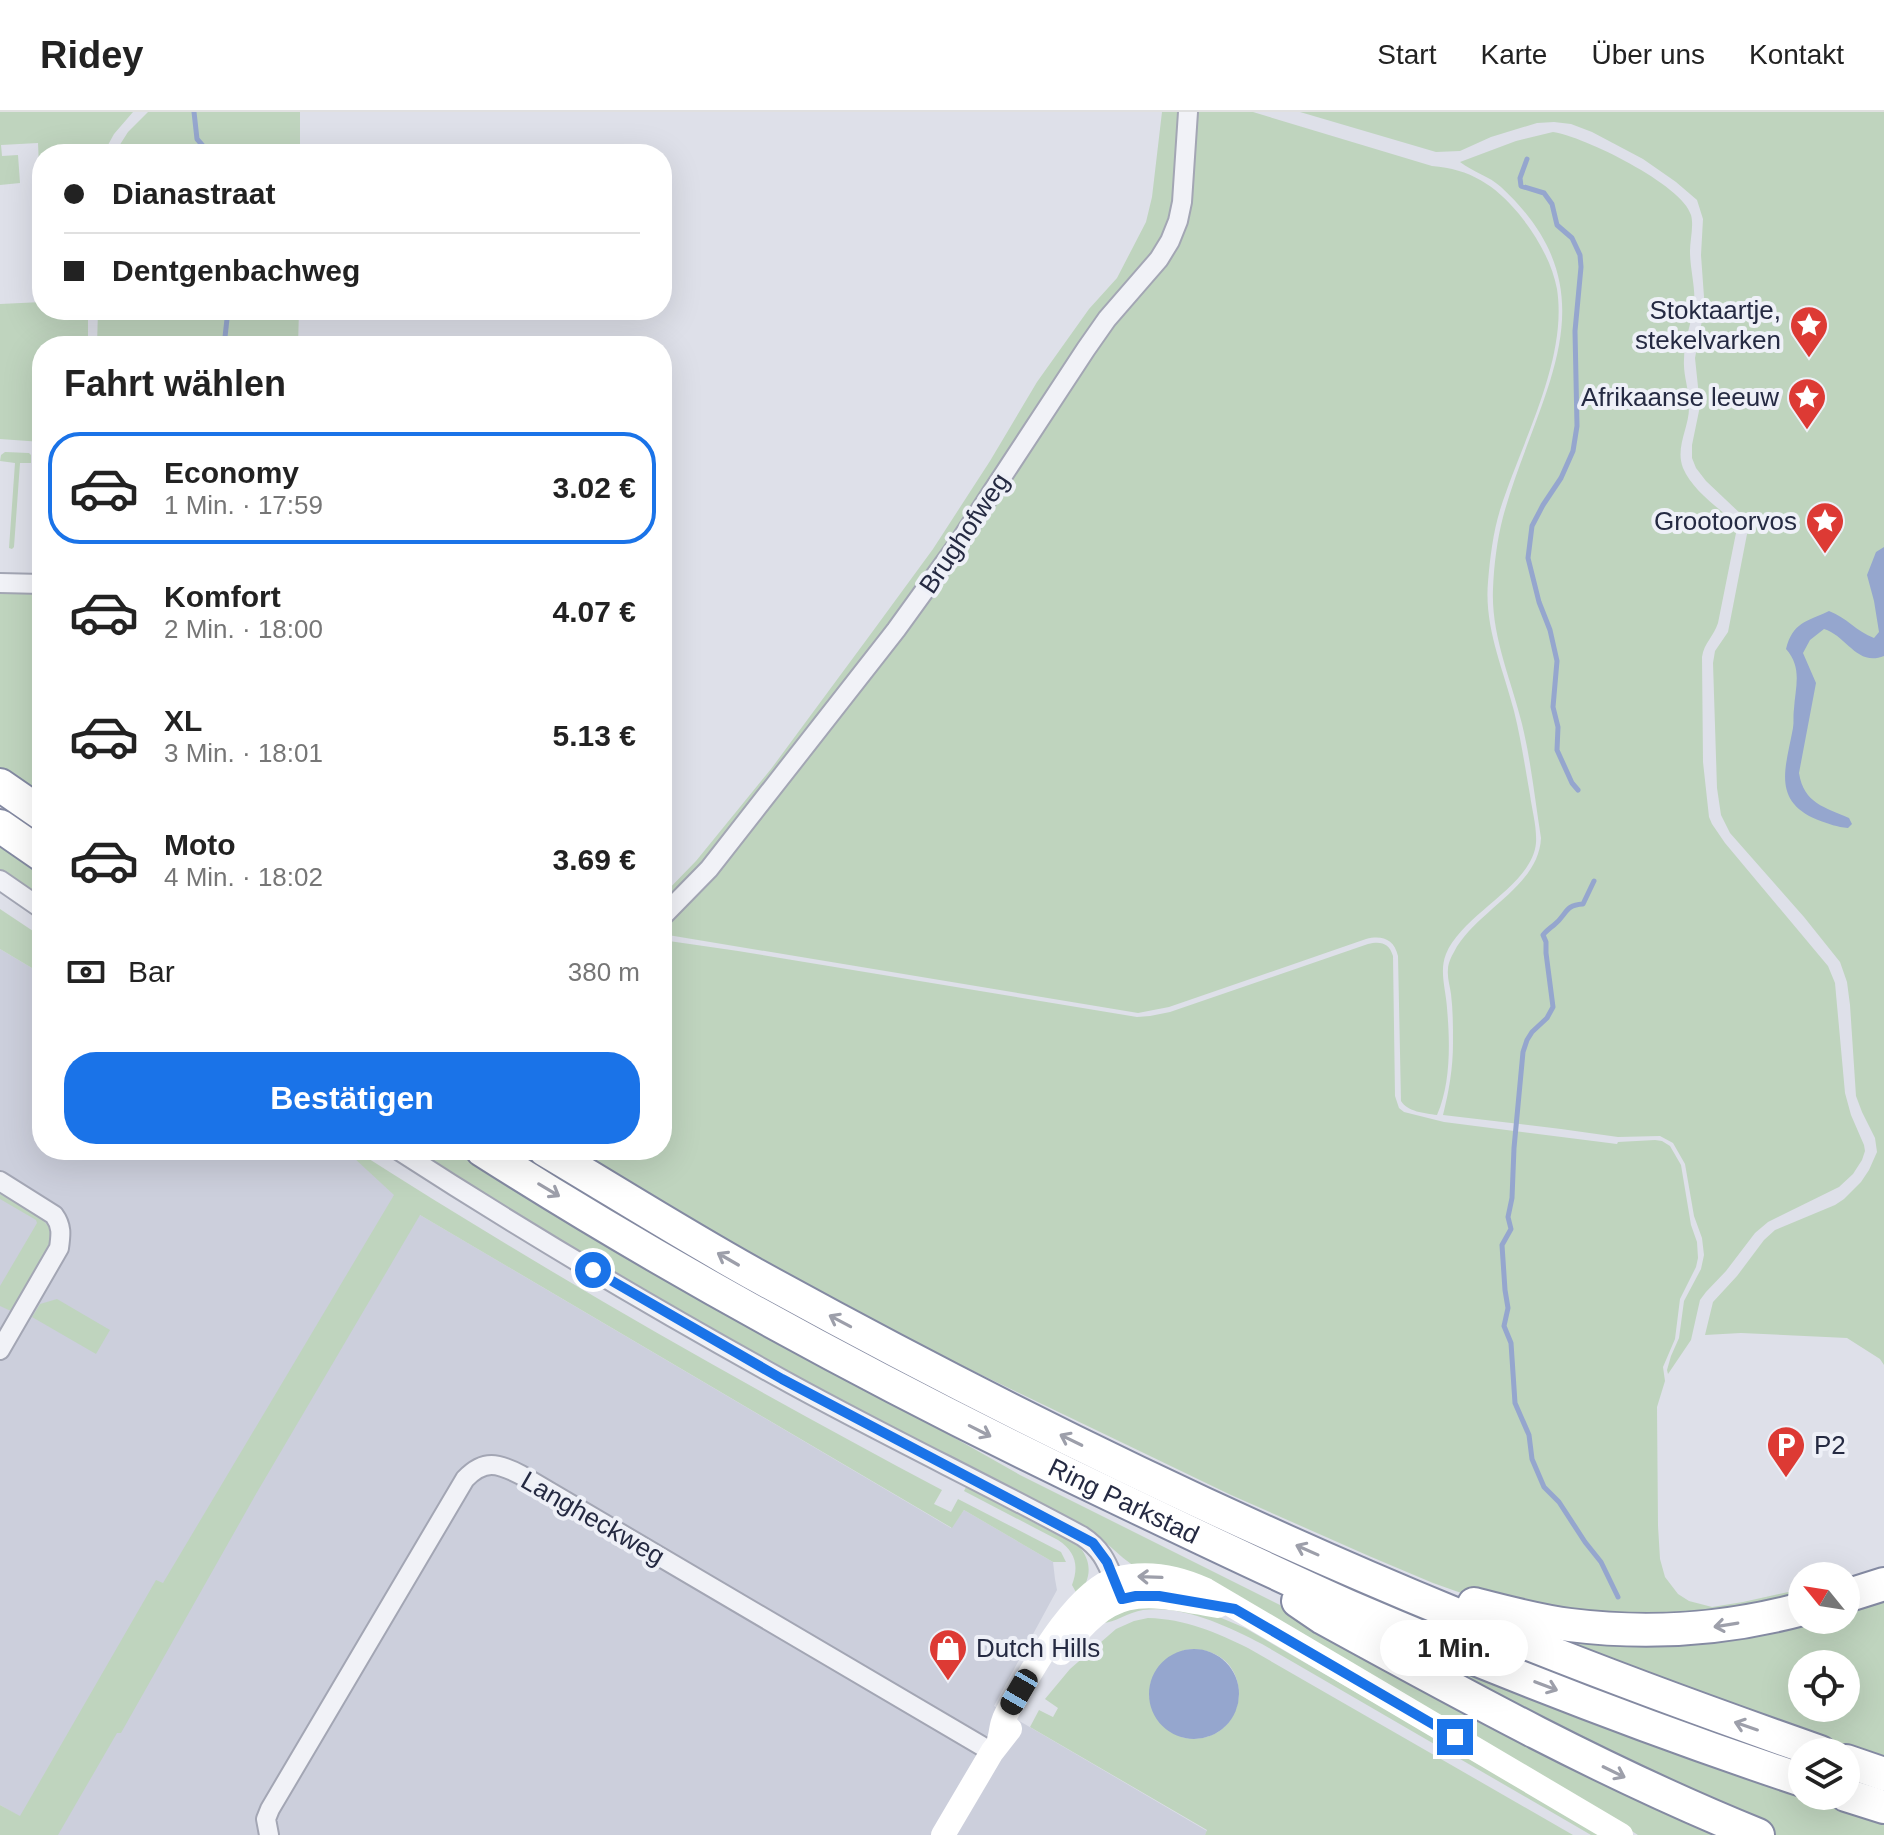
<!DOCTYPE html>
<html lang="de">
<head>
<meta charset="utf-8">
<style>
	body { margin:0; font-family:Arial,sans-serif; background:#f2f2f2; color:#222; height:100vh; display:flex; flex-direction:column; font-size:30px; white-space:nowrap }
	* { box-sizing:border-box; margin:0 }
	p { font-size:26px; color:#767676 }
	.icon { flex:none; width:44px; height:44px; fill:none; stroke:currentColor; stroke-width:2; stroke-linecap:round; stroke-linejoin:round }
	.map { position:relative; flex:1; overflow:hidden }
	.panel { position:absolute; left:32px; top:224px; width:640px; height:824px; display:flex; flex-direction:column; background:#fff; border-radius:32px; box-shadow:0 8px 32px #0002 }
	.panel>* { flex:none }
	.guide { position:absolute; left:32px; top:32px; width:640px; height:176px; border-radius:32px; box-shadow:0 8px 32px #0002; display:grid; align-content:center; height:176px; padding:0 32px; background:#fff }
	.needle { width:52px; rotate:300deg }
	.buttons { position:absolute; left:1788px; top:1450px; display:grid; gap:16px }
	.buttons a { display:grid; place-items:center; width:72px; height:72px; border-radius:50%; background:#fff; box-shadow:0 8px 32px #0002; font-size:40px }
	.end { position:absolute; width:36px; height:36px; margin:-18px; border:10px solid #1a73e8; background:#fff; box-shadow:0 0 0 4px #fff }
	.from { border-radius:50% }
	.bubble { position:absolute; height:56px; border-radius:28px; background:#fff; box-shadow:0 8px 32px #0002; font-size:26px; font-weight:700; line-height:56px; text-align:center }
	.car { position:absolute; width:24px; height:48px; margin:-24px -12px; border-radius:10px; box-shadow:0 0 6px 2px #0007; background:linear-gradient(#222 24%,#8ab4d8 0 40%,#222 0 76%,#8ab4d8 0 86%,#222 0) }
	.guide b { display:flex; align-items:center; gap:28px; height:76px; font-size:30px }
	.guide b+b { border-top:2px solid #e0e0e0 }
	.guide i { width:20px; height:20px; background:#222 }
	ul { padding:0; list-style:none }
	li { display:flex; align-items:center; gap:24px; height:112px; margin:0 16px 12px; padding:0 16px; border:4px solid transparent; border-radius:32px }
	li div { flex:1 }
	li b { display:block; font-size:30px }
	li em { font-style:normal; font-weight:700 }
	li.current { border-color:#1a73e8 }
	li>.icon { width:72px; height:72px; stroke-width:1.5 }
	h2 { padding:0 32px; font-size:36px; line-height:96px }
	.pay { display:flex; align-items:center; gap:20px; height:88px; padding:0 32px; font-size:30px }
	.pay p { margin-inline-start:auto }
	.primary-button { display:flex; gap:16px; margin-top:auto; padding:16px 32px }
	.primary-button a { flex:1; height:92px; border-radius:32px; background:#1a73e8; color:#fff; font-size:32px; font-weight:700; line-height:92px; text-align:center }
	header { display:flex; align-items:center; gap:48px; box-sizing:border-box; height:112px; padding:0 40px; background:#fff; border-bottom:2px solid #e0e0e0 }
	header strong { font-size:38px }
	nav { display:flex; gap:44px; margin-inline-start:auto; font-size:28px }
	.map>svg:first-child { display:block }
	.built { fill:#cccfdc }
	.green { fill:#bfd4be; fill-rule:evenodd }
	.water { fill:#95a6ce }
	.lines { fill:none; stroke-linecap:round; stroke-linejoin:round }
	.stream { stroke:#95a6ce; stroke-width:5 }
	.street-casing { stroke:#a3a6b4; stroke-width:22 }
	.highway-casing { stroke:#848aa2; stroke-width:36 }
	.street { stroke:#f1f2f7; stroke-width:18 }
	.secondary { stroke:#fff; stroke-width:24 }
	.highway { stroke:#fff; stroke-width:32 }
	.oneway { stroke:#9d9faa }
	.route { stroke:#1a73e8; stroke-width:10 }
	.labels { text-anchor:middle; stroke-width:8; stroke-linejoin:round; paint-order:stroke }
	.poi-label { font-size:26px; fill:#252a42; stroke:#eef0f7; text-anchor:end }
	.street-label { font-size:26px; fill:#252a42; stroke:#eef0f7 }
</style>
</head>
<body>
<header>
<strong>Ridey</strong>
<nav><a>Start</a><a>Karte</a><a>Über uns</a><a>Kontakt</a></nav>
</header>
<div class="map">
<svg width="1884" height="1723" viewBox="0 0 1884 1723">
	<rect width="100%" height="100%" fill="#dee0e9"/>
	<path class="built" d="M 0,837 L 42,862 L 42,1038 L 342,1038 L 354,1045 L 420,1103 L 951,1416 L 964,1398 L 1053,1450 L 1055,1467 L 1057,1478 L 994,1594 L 1207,1719 L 1205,1723 L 51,1723 L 0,1693 Z"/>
	<path class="green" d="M 0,0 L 133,0 L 114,22 L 103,42 L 42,42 L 42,54 L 39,54 L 38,31 L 1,33 L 2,44 L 18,43 L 20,71 L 0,73 Z
		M 148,0 L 300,0 L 300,42 L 114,42 L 128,20 Z
		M 1162,0 L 1181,0 L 1178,79 L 1164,128 L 929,463 L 698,759 L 662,797 L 662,784 L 696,749 L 771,657 L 870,523 L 933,437 L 990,349 L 1037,270 L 1089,197 L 1117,166 L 1146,110 L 1152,85 Z
		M 1195,0 L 1253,0 L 1432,54 C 1470,57 1495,73 1519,102 C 1536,123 1552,150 1557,177 C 1568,248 1521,331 1500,398 C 1493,421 1490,446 1488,470 C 1484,515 1503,556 1514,599 C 1521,627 1525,655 1530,683 C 1532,698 1537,715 1536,731 C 1532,774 1463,801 1446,842 C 1439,859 1446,878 1447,896 C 1450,930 1451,971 1437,1003 C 1424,1001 1408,1000 1401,989 L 1398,844 C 1394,827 1382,823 1366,827 L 1169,895 L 1138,901 L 662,822 L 662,814 L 696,780 L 1096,234 L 1158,159 Z
		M 1300,0 L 1884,0 L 1884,1253 L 1880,1247 L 1847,1226 L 1741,1221 L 1705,1223 L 1713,1190 L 1737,1164 L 1764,1128 L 1775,1118 L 1835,1093 L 1844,1087 L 1861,1070 L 1869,1058 L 1877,1040 L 1875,1026 L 1862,1000 L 1856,984 L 1850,893 L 1847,870 L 1840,850 L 1804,805 L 1730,721 L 1721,703 L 1717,676 L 1713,551 L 1715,539 L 1728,520 L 1748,417 L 1744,405 L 1706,369 L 1696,356 L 1692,346 L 1692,333 L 1700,294 L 1695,246 L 1703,203 L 1704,185 L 1701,143 L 1703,107 L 1697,88 L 1676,70 L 1643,47 L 1592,20 L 1571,12 L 1554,10 L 1537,11 L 1491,25 L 1460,39 L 1436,40 Z
		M 1553,20 C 1583,24 1683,73 1691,103 C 1694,114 1690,128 1690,139 C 1690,158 1696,176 1694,194 C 1691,212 1684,229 1684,248 C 1683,264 1690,280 1689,296 C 1689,316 1675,335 1683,356 C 1692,377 1716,395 1733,408 L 1737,416 L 1718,511 C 1714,524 1704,531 1702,545 L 1703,650 L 1709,705 L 1712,712 L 1725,731 L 1828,854 L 1835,871 L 1845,981 L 1851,1003 L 1864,1033 L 1865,1039 L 1862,1048 L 1853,1062 L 1839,1075 L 1768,1110 L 1755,1121 L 1726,1159 L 1706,1180 L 1700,1188 L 1691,1228 L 1668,1262 L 1667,1258 L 1671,1244 L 1679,1226 L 1684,1189 L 1701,1157 L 1704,1143 L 1702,1126 L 1694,1104 L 1685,1052 L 1673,1031 L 1660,1024 L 1618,1025 L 1561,1017 L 1443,1003 C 1449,979 1453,956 1453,931 C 1453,914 1453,898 1451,882 C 1450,874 1447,865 1448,857 C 1448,852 1451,845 1454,840 C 1475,799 1539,775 1541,726 C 1535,688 1531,649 1522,612 C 1511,567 1491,524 1493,477 C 1494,453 1497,428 1503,405 C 1536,283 1619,184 1501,75 C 1489,64 1473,60 1460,50 L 1516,29 Z
		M 42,190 L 42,198 L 88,198 L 88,234 L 42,234 L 42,330 L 0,327 L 0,192 Z
		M 98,198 L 299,198 L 298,234 L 97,234 Z
		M 5,340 L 29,341 L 31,343 L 31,351 L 20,351 L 14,435 L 12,437 L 9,436 L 15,351 L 0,349 L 1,343 Z
		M 0,475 L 42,477 L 42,688 L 0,659 Z
		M 0,732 L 42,760 L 42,785 L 0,757 Z
		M 0,797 L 42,825 L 42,862 L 0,837 Z
		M 662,828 L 738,839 L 1137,905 L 1150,904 L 1170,900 L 1368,832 C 1381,829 1389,831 1393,844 L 1395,984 L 1399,996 L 1404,1000 L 1444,1010 L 1617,1032 L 1618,1030 L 1655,1028 L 1662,1029 L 1670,1034 L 1681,1053 L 1691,1113 L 1697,1130 L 1698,1146 L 1696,1155 L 1680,1187 L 1675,1227 L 1663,1255 L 1665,1269 L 1657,1295 L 1658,1414 L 1660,1447 L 1665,1465 L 1678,1482 L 1689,1489 L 1712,1495 L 1743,1490 L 1802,1477 L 1802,1489 L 1683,1512 L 1481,1488 L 1433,1471 L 1369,1444 L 1231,1383 L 822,1186 L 565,1038 L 662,1038 Z
		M 342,1038 L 355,1038 C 546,1160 742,1272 942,1378 L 934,1392 L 951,1400 L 958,1387 L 1061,1440 L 1066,1450 L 1053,1450 L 964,1398 L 952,1416 L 420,1103 L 256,1382 L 121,1621 L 117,1621 L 58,1723 L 0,1723 L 0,1693 L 20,1704 L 156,1468 L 163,1471 L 394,1083 L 354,1046 Z
		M 414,1038 L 460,1038 L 642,1149 L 1020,1363 L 1740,1723 L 1638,1723 L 1599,1698 L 1134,1454 C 1119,1444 1107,1430 1092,1420 C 1007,1376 922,1334 838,1288 C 694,1209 553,1126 414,1038 Z
		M 0,1082 L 40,1105 L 49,1115 L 51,1122 L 48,1136 L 11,1199 L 0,1194 L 0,1174 L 37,1111 L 36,1108 L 0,1087 Z
		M 57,1187 L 110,1218 L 96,1242 L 32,1205 L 40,1192 Z
		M 966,1375 L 1079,1434 C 1093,1451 1091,1467 1078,1484 L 1072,1473 C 1079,1454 1076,1440 1058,1428 L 964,1379 Z
		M 1884,1480 L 1884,1650 L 1749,1606 L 1662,1573 L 1522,1510 L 1846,1508 L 1846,1491 ZM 1802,1552 L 1846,1552 L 1846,1596 L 1802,1596 Z
		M 1137,1492 L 1219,1505 L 1245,1516 L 1536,1684 L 1601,1723 L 1591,1723 L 1262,1532 C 1227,1514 1184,1493 1143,1498 C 1128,1500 1115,1511 1102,1511 Z
		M 1148,1506 C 1185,1507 1216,1520 1248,1536 L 1573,1723 L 1205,1723 L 1207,1718 L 1030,1615 L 1039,1598 L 1053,1605 L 1058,1596 L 1045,1587 L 1070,1557 L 1116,1517 L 1134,1509 ZM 1192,1537 C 1263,1539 1248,1640 1181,1625 L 1149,1585 L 1151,1569 L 1184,1538 Z
		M 1413,1538 L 1802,1678 L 1802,1684 L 1818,1684 L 1884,1707 L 1884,1723 L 1770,1723 L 1657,1675 Z"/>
	<path class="water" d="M 1884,435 L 1884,544 C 1857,555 1847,524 1824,517 L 1810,528 L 1803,541 L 1816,571 L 1799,661 C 1804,692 1825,695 1849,706 L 1852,712 L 1848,716 C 1837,715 1829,712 1818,708 C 1771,689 1786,655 1793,616 C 1794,610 1793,604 1794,597 C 1795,576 1803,556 1786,537 C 1793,510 1806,510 1829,499 C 1846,505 1857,520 1874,526 L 1879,520 L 1874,489 L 1867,463 L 1876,440 Z
		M1149 1582a45 45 0 1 1 90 0a45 45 0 1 1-90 0Z"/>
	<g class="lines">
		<path class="stream" d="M 194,0 L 197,27 L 210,42
			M 1527,47 L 1520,66 L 1521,74 L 1544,81 L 1552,92 L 1557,113 L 1572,126 L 1580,143 L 1581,155 L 1575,219 L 1577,314 L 1573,339 L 1561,366 L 1543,393 L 1532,414 L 1528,446 L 1539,490 L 1550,518 L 1557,549 L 1553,595 L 1558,615 L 1557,638 L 1572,671 L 1578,678
			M 224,234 L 228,198
			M 1594,769 L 1583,792 C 1564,793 1567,803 1554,813 C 1550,816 1546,819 1543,823 L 1546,830 L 1546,841 L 1553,895 L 1547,906 L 1532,920 L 1527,928 L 1523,940 L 1514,1036 L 1512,1086 L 1508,1105 L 1511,1117 L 1502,1133 L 1505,1178 L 1508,1196 L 1504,1214 L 1511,1231 L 1515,1291 L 1529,1323 L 1532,1347 L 1544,1375 L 1559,1390 L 1585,1430 L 1601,1450 L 1618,1485"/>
		<g class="street-casing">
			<path id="street" d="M 0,471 L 42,472
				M 0,768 L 42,797
				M 662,805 L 709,757 L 896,518 L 956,435 L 1086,237 L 1107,207 L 1159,147 L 1170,129 L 1178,109 L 1182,90 L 1188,0
				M 398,1038 C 523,1119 650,1194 780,1266 C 879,1321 982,1370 1082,1424 C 1105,1439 1108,1455 1119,1479
				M 0,1069 L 54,1103 C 62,1114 61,1122 59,1136 L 0,1238
				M 269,1723 L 266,1707 L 270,1697 L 465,1367 C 484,1347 498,1351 521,1363 L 992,1640"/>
		</g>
		<g class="highway-casing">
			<g id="highway">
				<path d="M 0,673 L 42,702"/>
				<path d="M 0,714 L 42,743"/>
				<path id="s1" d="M 482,1038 C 689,1170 907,1286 1128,1391 C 1201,1426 1274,1461 1348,1494 C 1497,1558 1649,1617 1802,1668"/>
				<path d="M 545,1038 C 614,1079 682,1122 752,1161 C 980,1287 1214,1403 1455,1502 C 1575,1552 1697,1597 1820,1640"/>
				<path d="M 1846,1484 L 1884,1472"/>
				<path d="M 1298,1489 L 1323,1506 C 1465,1584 1607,1662 1758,1723"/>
				<path d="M 1474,1492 C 1505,1500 1538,1509 1570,1513 C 1650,1523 1724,1518 1802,1497"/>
				<path d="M 1846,1649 L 1884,1662"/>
				<path d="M 1846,1683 L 1884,1695"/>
			</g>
		</g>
		<use href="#street" class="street"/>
		<path class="secondary" d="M 1061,1541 C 1113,1471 1141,1480 1218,1494
			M 999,1628 C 1001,1622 1001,1615 1003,1610 C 1006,1599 1015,1588 1021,1577 C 1039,1546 1079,1477 1116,1467 C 1146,1459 1178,1465 1206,1478 L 1621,1723
			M 943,1723 L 992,1640 L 1010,1617"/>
		<use href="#highway" class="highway"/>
	</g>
	<defs><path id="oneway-shaft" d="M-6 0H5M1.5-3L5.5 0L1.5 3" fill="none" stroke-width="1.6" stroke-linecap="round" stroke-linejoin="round" transform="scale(2)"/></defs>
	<g class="oneway">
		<use href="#oneway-shaft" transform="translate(549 1078) rotate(31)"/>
		<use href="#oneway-shaft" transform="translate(728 1147) rotate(-150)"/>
		<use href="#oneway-shaft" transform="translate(840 1209) rotate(-152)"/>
		<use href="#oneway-shaft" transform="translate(980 1319) rotate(27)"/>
		<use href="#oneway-shaft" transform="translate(1071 1328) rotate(-154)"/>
		<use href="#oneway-shaft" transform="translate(1307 1438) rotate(-156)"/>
		<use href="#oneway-shaft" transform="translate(1150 1465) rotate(-178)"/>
		<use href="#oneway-shaft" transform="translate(1726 1513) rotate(171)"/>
		<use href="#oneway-shaft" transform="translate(1546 1574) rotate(21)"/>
		<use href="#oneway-shaft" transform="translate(1746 1614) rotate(-161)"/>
		<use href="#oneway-shaft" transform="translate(1614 1660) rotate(26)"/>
	</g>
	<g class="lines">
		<path class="route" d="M 593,1158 L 782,1267 L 1093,1431 L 1107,1450 L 1122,1487 L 1136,1484 L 1159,1484 L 1235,1497 L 1455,1625"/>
	</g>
	<defs>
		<g id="sight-pin" transform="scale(2)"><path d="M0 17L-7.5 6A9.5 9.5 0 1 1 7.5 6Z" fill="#dd3a34" stroke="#eef0f7"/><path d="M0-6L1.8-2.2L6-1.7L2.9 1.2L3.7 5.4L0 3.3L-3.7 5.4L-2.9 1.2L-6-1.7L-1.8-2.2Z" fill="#fff"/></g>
		<g id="parking-pin" transform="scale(2)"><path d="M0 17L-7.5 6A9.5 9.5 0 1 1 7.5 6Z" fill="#dd3a34" stroke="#eef0f7"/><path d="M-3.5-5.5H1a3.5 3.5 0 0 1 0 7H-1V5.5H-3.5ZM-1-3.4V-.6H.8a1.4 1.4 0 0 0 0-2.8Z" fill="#fff"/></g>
		<g id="shop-pin" transform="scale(2)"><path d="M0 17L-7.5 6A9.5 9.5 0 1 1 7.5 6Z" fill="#dd3a34" stroke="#eef0f7"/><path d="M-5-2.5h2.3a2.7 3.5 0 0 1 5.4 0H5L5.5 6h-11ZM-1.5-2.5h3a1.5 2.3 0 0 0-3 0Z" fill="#fff"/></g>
	</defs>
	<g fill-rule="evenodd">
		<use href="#sight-pin" x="1809" y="213"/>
		<use href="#sight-pin" x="1807" y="285"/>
		<use href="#sight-pin" x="1825" y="409"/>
		<use href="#parking-pin" x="1786" y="1333"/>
		<use href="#shop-pin" x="948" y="1536"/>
	</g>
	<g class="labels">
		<g class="poi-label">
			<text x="1781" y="207">Stoktaartje,<tspan x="1781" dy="30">stekelvarken</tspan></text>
			<text x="1779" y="294">Afrikaanse leeuw</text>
			<text x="1797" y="418">Grootoorvos</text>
			<text x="1814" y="1342" text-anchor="start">P2</text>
			<text x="976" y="1545" text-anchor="start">Dutch Hills</text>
		</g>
		<g class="street-label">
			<text transform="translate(964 421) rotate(-56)" y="9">Brughofweg</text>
			<text dy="9" stroke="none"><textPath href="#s1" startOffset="732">Ring Parkstad</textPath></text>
			<text transform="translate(593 1406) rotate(30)" y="9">Langheckweg</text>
		</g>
	</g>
</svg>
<div class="buttons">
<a><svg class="needle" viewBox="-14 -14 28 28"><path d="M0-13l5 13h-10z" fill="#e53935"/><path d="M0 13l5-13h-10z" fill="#767676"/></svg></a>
<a><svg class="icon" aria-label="locate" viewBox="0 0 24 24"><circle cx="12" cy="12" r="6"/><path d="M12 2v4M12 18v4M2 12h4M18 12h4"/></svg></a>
<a><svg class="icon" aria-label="layers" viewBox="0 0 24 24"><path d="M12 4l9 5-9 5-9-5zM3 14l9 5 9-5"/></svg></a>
</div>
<i class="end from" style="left:593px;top:1158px"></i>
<i class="end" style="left:1455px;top:1625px"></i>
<div class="bubble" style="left:1380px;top:1508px;width:148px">1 Min.</div>
<i class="car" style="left:1019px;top:1580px;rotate:210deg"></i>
<div class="guide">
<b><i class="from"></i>Dianastraat</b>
<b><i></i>Dentgenbachweg</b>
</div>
<section class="panel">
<h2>Fahrt wählen</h2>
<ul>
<li class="current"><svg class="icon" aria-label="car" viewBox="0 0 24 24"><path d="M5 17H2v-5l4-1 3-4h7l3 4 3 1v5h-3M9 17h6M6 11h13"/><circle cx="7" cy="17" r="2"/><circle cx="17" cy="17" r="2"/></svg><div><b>Economy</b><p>1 Min. · 17:59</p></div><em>3.02 €</em></li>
<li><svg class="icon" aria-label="car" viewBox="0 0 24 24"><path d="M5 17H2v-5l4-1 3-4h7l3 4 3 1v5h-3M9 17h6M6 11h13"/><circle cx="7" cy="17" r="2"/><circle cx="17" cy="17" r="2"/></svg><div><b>Komfort</b><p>2 Min. · 18:00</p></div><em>4.07 €</em></li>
<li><svg class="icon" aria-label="car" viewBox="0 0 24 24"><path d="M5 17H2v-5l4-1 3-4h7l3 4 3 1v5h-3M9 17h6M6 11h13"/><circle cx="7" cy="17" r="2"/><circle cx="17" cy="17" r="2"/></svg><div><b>XL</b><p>3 Min. · 18:01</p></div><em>5.13 €</em></li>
<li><svg class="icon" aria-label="car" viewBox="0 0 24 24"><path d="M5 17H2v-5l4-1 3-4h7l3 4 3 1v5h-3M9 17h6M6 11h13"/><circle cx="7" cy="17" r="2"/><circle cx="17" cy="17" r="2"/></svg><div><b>Moto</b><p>4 Min. · 18:02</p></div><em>3.69 €</em></li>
</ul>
<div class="pay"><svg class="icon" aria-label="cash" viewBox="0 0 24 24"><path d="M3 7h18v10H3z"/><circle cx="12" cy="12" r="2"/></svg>Bar<p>380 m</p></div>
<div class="primary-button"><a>Bestätigen</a></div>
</section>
</div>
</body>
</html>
